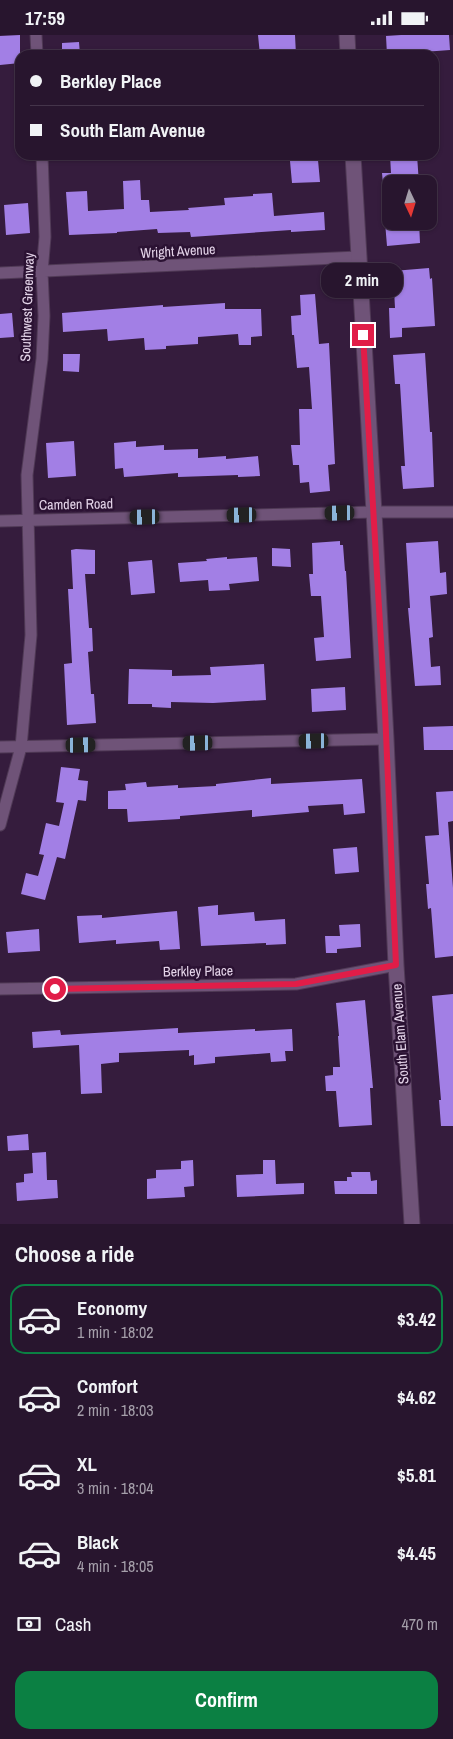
<!DOCTYPE html>
<html lang="en">
<head>
<meta charset="utf-8">
<style>
	body { margin:0; font-family:"Archivo Narrow",sans-serif; background:#301e36; color:#f1f3f6; height:100vh; display:flex; flex-direction:column; font-size:19px; white-space:nowrap }
	* { box-sizing:border-box; margin:0 }
	p { font-size:16px; color:#a59faa }
	.icon { flex:none; width:28px; height:28px; fill:none; stroke:currentColor; stroke-width:2; stroke-linecap:round; stroke-linejoin:round }
	.map { position:relative; height:1189px; overflow:hidden }
	.side { display:flex; flex-direction:column; background:#28152e; flex:1 }
	.side>* { flex:none }
	.top-card { position:absolute; left:15px; top:15px; width:424px; height:110px; border-radius:15px; box-shadow:0 1px 4px #0004,0 0 0 1px #44344a; display:grid; align-content:center; height:110px; padding:0 15px; background:#28152e }
	.needle { width:32px; rotate:176deg }
	.controls { position:absolute; left:382px; top:140px; display:grid; gap:10px }
	.controls a { display:grid; place-items:center; width:55px; height:55px; border-radius:10px; background:#28152e; box-shadow:0 1px 4px #0004,0 0 0 1px #44344a; font-size:25px }
	.end { position:absolute; width:22px; height:22px; margin:-11px; border:6px solid #e11d48; background:#fff; box-shadow:0 0 0 2px #fff }
	.from { border-radius:50% }
	.bubble { position:absolute; height:35px; border-radius:15px; background:#28152e; box-shadow:0 1px 4px #0004,0 0 0 1px #44344a; font-size:16px; font-weight:700; line-height:35px; text-align:center }
	.car { position:absolute; width:15px; height:30px; margin:-15px -8px; border-radius:6px; box-shadow:0 0 4px 1px #0007; background:linear-gradient(#222 24%,#8ab4d8 0 40%,#222 0 76%,#8ab4d8 0 86%,#222 0) }
	.top-card b { display:flex; align-items:center; gap:18px; height:48px; font-size:19px }
	.top-card b+b { border-top:1px solid #44344a }
	.top-card i { width:12px; height:12px; background:#f1f3f6 }
	ul { padding:0; list-style:none }
	li { display:flex; align-items:center; gap:15px; height:70px; margin:0 10px 8px; padding:0 5px; border:2px solid transparent; border-radius:15px }
	li div { flex:1 }
	li b { display:block; font-size:19px }
	li em { font-style:normal; font-weight:700 }
	li.selected { border-color:#0b8043 }
	li>.icon { width:45px; height:45px; stroke-width:1.5 }
	h2 { padding:0 15px; font-size:22px; line-height:60px }
	.pay { display:flex; align-items:center; gap:12px; height:55px; padding:0 15px; font-size:19px }
	.pay p { margin-inline-start:auto }
	.action { display:flex; gap:10px; margin-top:auto; padding:10px 15px }
	.action a { flex:1; height:58px; border-radius:15px; background:#0b8043; color:#fff; font-size:20px; font-weight:700; line-height:58px; text-align:center }
	.status { display:flex; justify-content:space-between; align-items:center; height:35px; padding:0 25px; background:#28152e; direction:ltr }
	.status svg { height:14px; fill:currentColor }
	.map>svg:first-child { display:block }
	.building { fill:#a27fe5 }
	.lines { fill:none; stroke-linecap:round; stroke-linejoin:round }
	.street-casing { stroke:#503a56; stroke-width:13 }
	.secondary-casing { stroke:#503a56; stroke-width:17 }
	.street { stroke:#6f5378; stroke-width:11 }
	.secondary { stroke:#6f5378; stroke-width:15 }
	.route { stroke:#e11d48; stroke-width:6 }
	.labels { text-anchor:middle; stroke-width:5; stroke-linejoin:round; paint-order:stroke }
	.street-label { font-size:14px; fill:#e4d4e9; stroke:#2b1233 }
</style>
</head>
<body>
<div class="status"><b>17:59</b><svg viewBox="0 0 49 12"><path d="M0 12V9h3v3zM5 12V6h3v6zM10 12V3h3v9zM15 12V0h3v12zM26 1h20v11H26zM47 4h2v5h-2z"/></svg></div>
<div class="map">
<svg width="453" height="1189" viewBox="0 0 453 1189">
	<rect width="100%" height="100%" fill="#351c3d"/>
	<path class="building" d="M 20,0 L 20,28 L 0,30 L 0,1 Z
		M 258,0 L 295,0 L 296,20 L 260,20 Z
		M 401,0 L 449,0 L 450,15 L 423,17 L 424,20 L 387,20 L 386,1 Z
		M 79,7 L 80,20 L 62,20 L 62,8 Z
		M 390,120 L 417,120 L 419,149 L 383,149 L 382,138 L 391,138 Z
		M 318,125 L 320,147 L 292,148 L 290,126 Z
		M 140,145 L 141,165 L 149,165 L 150,177 L 189,175 L 188,173 L 225,170 L 224,163 L 253,161 L 253,159 L 272,158 L 274,181 L 324,177 L 325,195 L 291,197 L 291,195 L 191,202 L 190,197 L 158,198 L 157,194 L 117,197 L 117,198 L 69,200 L 66,157 L 87,156 L 88,176 L 124,174 L 123,146 Z
		M 28,168 L 30,198 L 6,200 L 4,170 Z
		M 401,186 L 419,186 L 420,208 L 387,211 L 385,187 Z
		M 429,233 L 430,244 L 432,243 L 435,291 L 402,293 L 402,302 L 390,303 L 389,273 L 395,273 L 393,236 Z
		M 315,259 L 319,309 L 329,308 L 335,429 L 328,430 L 330,456 L 310,458 L 309,447 L 300,448 L 299,430 L 293,430 L 291,410 L 300,410 L 299,374 L 312,374 L 309,332 L 297,333 L 294,300 L 292,300 L 291,281 L 301,280 L 300,260 Z
		M 225,268 L 225,274 L 261,274 L 262,301 L 251,302 L 251,310 L 239,310 L 238,299 L 198,302 L 198,309 L 166,311 L 166,314 L 145,315 L 144,303 L 108,306 L 107,294 L 63,297 L 62,278 L 163,270 L 163,272 Z
		M 12,278 L 14,302 L 0,303 L 0,279 Z
		M 425,318 L 430,397 L 432,397 L 434,452 L 403,454 L 401,431 L 405,431 L 400,349 L 395,349 L 393,320 Z
		M 63,319 L 80,319 L 79,337 L 63,336 Z
		M 74,406 L 76,441 L 48,443 L 46,408 Z
		M 136,406 L 136,412 L 164,410 L 164,415 L 198,414 L 198,423 L 226,421 L 226,424 L 258,421 L 260,441 L 238,442 L 238,440 L 178,442 L 178,438 L 124,442 L 123,433 L 115,434 L 114,408 Z
		M 340,506 L 340,510 L 343,510 L 345,536 L 346,536 L 351,623 L 316,626 L 314,603 L 324,602 L 321,561 L 311,561 L 309,539 L 313,539 L 312,508 Z
		M 438,506 L 440,538 L 446,537 L 447,559 L 430,561 L 433,602 L 429,603 L 431,632 L 440,631 L 441,650 L 415,651 L 408,573 L 410,573 L 406,508 Z
		M 272,513 L 290,514 L 291,532 L 272,531 Z
		M 76,514 L 95,515 L 95,539 L 85,539 L 89,593 L 92,593 L 93,616 L 88,617 L 91,659 L 94,659 L 96,688 L 67,690 L 64,629 L 72,628 L 68,554 L 73,554 L 71,515 Z
		M 227,522 L 227,524 L 257,522 L 259,546 L 229,549 L 230,555 L 209,556 L 208,545 L 180,547 L 178,528 L 207,526 L 206,524 Z
		M 152,525 L 155,558 L 131,560 L 128,527 Z
		M 264,629 L 266,665 L 213,668 L 171,667 L 171,673 L 152,672 L 152,669 L 128,669 L 129,634 L 172,635 L 172,641 L 211,640 L 210,632 Z
		M 345,652 L 346,675 L 312,677 L 311,654 Z
		M 453,691 L 453,715 L 424,715 L 423,692 Z
		M 61,732 L 80,734 L 78,745 L 88,746 L 86,766 L 78,765 L 65,824 L 57,822 L 45,865 L 21,859 L 26,838 L 38,841 L 44,820 L 39,819 L 46,788 L 59,791 L 64,768 L 56,767 Z
		M 271,743 L 271,749 L 362,744 L 365,778 L 344,780 L 343,769 L 308,771 L 309,777 L 252,782 L 252,775 L 180,781 L 180,784 L 128,787 L 127,774 L 108,774 L 108,756 L 126,755 L 125,749 L 146,747 L 147,752 L 178,750 L 178,753 L 216,751 L 216,749 Z
		M 453,756 L 453,786 L 448,787 L 453,853 L 453,921 L 435,923 L 431,873 L 428,874 L 426,849 L 429,849 L 425,801 L 439,800 L 436,757 Z
		M 357,812 L 359,837 L 335,839 L 333,814 Z
		M 218,870 L 218,880 L 254,877 L 255,886 L 285,884 L 286,909 L 266,910 L 266,908 L 201,911 L 198,872 Z
		M 177,876 L 180,914 L 160,915 L 159,906 L 116,909 L 116,905 L 79,908 L 77,881 L 102,880 L 102,883 Z
		M 360,889 L 361,912 L 337,914 L 337,918 L 326,918 L 325,901 L 340,901 L 339,890 Z
		M 39,894 L 40,916 L 8,918 L 6,897 Z
		M 453,959 L 453,1091 L 441,1091 L 439,1065 L 441,1065 L 432,961 Z
		M 365,965 L 373,1053 L 370,1053 L 372,1090 L 339,1092 L 336,1056 L 326,1056 L 325,1041 L 333,1040 L 333,1032 L 340,1032 L 338,1001 L 339,1001 L 336,968 Z
		M 178,993 L 178,998 L 255,994 L 255,996 L 292,994 L 293,1016 L 285,1016 L 286,1026 L 271,1027 L 270,1018 L 215,1022 L 215,1028 L 194,1030 L 194,1020 L 189,1021 L 189,1015 L 119,1018 L 119,1027 L 101,1029 L 102,1058 L 81,1059 L 79,1010 L 33,1013 L 32,997 L 60,995 L 61,1000 Z
		M 28,1099 L 29,1115 L 8,1116 L 7,1101 Z
		M 46,1117 L 47,1145 L 57,1145 L 58,1163 L 17,1166 L 16,1148 L 24,1147 L 24,1139 L 33,1138 L 32,1118 Z
		M 193,1125 L 194,1151 L 184,1152 L 185,1162 L 147,1164 L 147,1144 L 156,1143 L 156,1135 L 181,1134 L 181,1126 Z
		M 263,1125 L 275,1125 L 276,1149 L 304,1148 L 304,1159 L 237,1162 L 236,1140 L 263,1139 Z
		M 351,1137 L 370,1137 L 371,1146 L 377,1145 L 377,1159 L 335,1159 L 334,1146 L 347,1146 L 347,1142 L 352,1142 Z"/>
	<g class="lines">
		<g class="street-casing">
			<path id="street" d="M 36,0 L 37,20
				M 0,238 L 358,222
				M 0,486 L 374,477 L 453,477
				M 0,712 L 386,704
				M 0,790 L 21,712 L 31,600 L 27,440 L 42,324 L 44,281 L 42,237 L 45,202 L 42,120
				M 0,954 L 296,949 L 396,930"/>
		</g>
		<g class="secondary-casing">
			<path id="secondary" d="M 347,0 L 348,20
				M 353,120 L 374,477 L 386,704 L 396,930 L 412,1189"/>
		</g>
		<use href="#street" class="street"/>
		<use href="#secondary" class="secondary"/>
	</g>
	<g class="lines">
		<path class="route" d="M 55,954 L 296,949 L 396,930 L 385,675 L 363,300"/>
	</g>
	<g class="labels">
		<g class="street-label">
			<text transform="translate(178 216) rotate(-3)" y="5">Wright Avenue</text>
			<text transform="translate(27 272) rotate(-88)" y="5">Southwest Greenway</text>
			<text transform="translate(76 469) rotate(-1)" y="5">Camden Road</text>
			<text transform="translate(198 936) rotate(-1)" y="5">Berkley Place</text>
			<text transform="translate(400 999) rotate(-94)" y="5">South Elam Avenue</text>
		</g>
	</g>
</svg>
<div class="controls">
<a><svg class="needle" viewBox="-14 -14 28 28"><path d="M0-13l5 13h-10z" fill="#e53935"/><path d="M0 13l5-13h-10z" fill="#a59faa"/></svg></a>
</div>
<i class="end from" style="left:55px;top:954px"></i>
<i class="end" style="left:363px;top:300px"></i>
<div class="bubble" style="left:321px;top:228px;width:82px">2 min</div>
<i class="car" style="left:340px;top:478px;rotate:269deg"></i>
<i class="car" style="left:242px;top:480px;rotate:269deg"></i>
<i class="car" style="left:145px;top:482px;rotate:269deg"></i>
<i class="car" style="left:314px;top:706px;rotate:269deg"></i>
<i class="car" style="left:198px;top:708px;rotate:269deg"></i>
<i class="car" style="left:81px;top:710px;rotate:89deg"></i>
<div class="top-card">
<b><i class="from"></i>Berkley Place</b>
<b><i></i>South Elam Avenue</b>
</div>
</div>
<section class="side">
<h2>Choose a ride</h2>
<ul>
<li class="selected"><svg class="icon" aria-label="car" viewBox="0 0 24 24"><path d="M5 17H2v-5l4-1 3-4h7l3 4 3 1v5h-3M9 17h6M6 11h13"/><circle cx="7" cy="17" r="2"/><circle cx="17" cy="17" r="2"/></svg><div><b>Economy</b><p>1 min · 18:02</p></div><em>$3.42</em></li>
<li><svg class="icon" aria-label="car" viewBox="0 0 24 24"><path d="M5 17H2v-5l4-1 3-4h7l3 4 3 1v5h-3M9 17h6M6 11h13"/><circle cx="7" cy="17" r="2"/><circle cx="17" cy="17" r="2"/></svg><div><b>Comfort</b><p>2 min · 18:03</p></div><em>$4.62</em></li>
<li><svg class="icon" aria-label="car" viewBox="0 0 24 24"><path d="M5 17H2v-5l4-1 3-4h7l3 4 3 1v5h-3M9 17h6M6 11h13"/><circle cx="7" cy="17" r="2"/><circle cx="17" cy="17" r="2"/></svg><div><b>XL</b><p>3 min · 18:04</p></div><em>$5.81</em></li>
<li><svg class="icon" aria-label="car" viewBox="0 0 24 24"><path d="M5 17H2v-5l4-1 3-4h7l3 4 3 1v5h-3M9 17h6M6 11h13"/><circle cx="7" cy="17" r="2"/><circle cx="17" cy="17" r="2"/></svg><div><b>Black</b><p>4 min · 18:05</p></div><em>$4.45</em></li>
</ul>
<div class="pay"><svg class="icon" aria-label="cash" viewBox="0 0 24 24"><path d="M3 7h18v10H3z"/><circle cx="12" cy="12" r="2"/></svg>Cash<p>470 m</p></div>
<div class="action"><a>Confirm</a></div>
</section>
</body>
</html>
